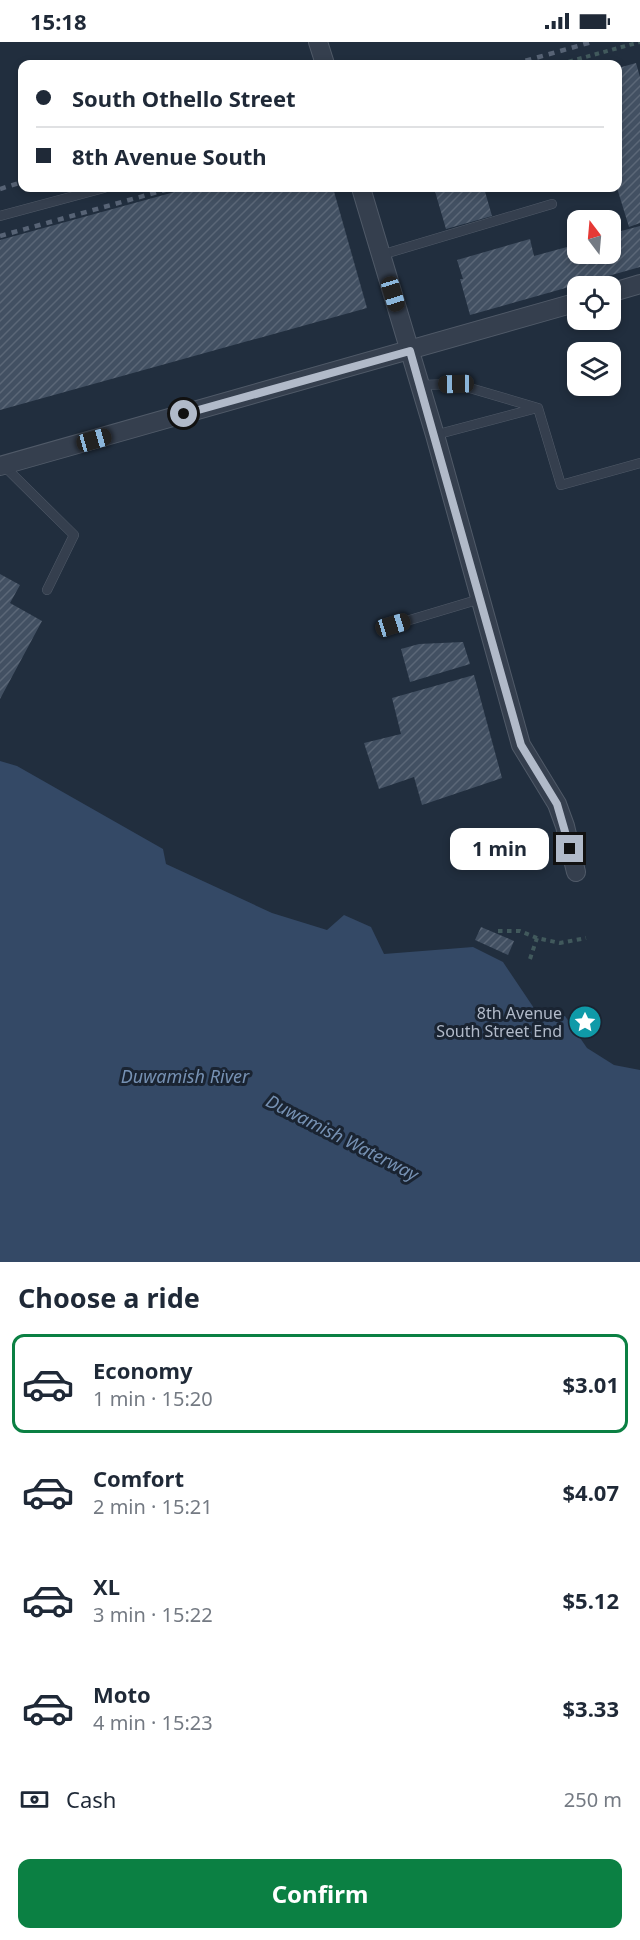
<!DOCTYPE html>
<html lang="en">
<head>
<meta charset="utf-8">
<style>
	body { margin:0; font-family:"Noto Sans",sans-serif; background:#f2f2f3; color:#1f2937; height:100vh; display:flex; flex-direction:column; font-size:22px; white-space:nowrap }
	* { box-sizing:border-box; margin:0 }
	p { font-size:20px; color:#747a83 }
	.icon { flex:none; width:33px; height:33px; fill:none; stroke:currentColor; stroke-width:2; stroke-linecap:round; stroke-linejoin:round }
	.map { position:relative; height:1220px; overflow:hidden }
	.drawer { display:flex; flex-direction:column; background:#fff; flex:1 }
	.drawer>* { flex:none }
	.banner { position:absolute; left:18px; top:18px; width:604px; height:132px; border-radius:12px; box-shadow:0 3px 9px #0003; display:grid; align-content:center; height:132px; padding:0 18px; background:#fff }
	.needle { width:39px; rotate:344deg }
	.tools { position:absolute; left:567px; top:168px; display:grid; gap:12px }
	.tools a { display:grid; place-items:center; width:54px; height:54px; border-radius:12px; background:#fff; box-shadow:0 3px 9px #0003; font-size:30px }
	.end { position:absolute; width:27px; height:27px; margin:-14px; border:8px solid #b1bac9; background:#111; box-shadow:0 0 0 3px #111 }
	.from { border-radius:50% }
	.bubble { position:absolute; height:42px; border-radius:12px; background:#fff; box-shadow:0 3px 9px #0003; font-size:20px; font-weight:700; line-height:42px; text-align:center }
	.car { position:absolute; width:18px; height:36px; margin:-18px -9px; border-radius:8px; box-shadow:0 0 4px 2px #0007; background:linear-gradient(#222 24%,#8ab4d8 0 40%,#222 0 76%,#8ab4d8 0 86%,#222 0) }
	.banner b { display:flex; align-items:center; gap:21px; height:57px; font-size:22px }
	.banner b+b { border-top:2px solid #e0e1e3 }
	.banner i { width:15px; height:15px; background:#1f2937 }
	ul { padding:0; list-style:none }
	li { display:flex; align-items:center; gap:18px; height:99px; margin:0 12px 9px; padding:0 6px; border:3px solid transparent; border-radius:12px }
	li div { flex:1 }
	li b { display:block; font-size:22px }
	li em { font-style:normal; font-weight:700 }
	li.current { border-color:#0b8043 }
	li>.icon { width:54px; height:54px; stroke-width:1.5 }
	h2 { padding:0 18px; font-size:27px; line-height:72px }
	.pay { display:flex; align-items:center; gap:15px; height:66px; padding:0 18px; font-size:22px }
	.pay p { margin-inline-start:auto }
	.cta { display:flex; gap:12px; margin-top:auto; padding:12px 18px }
	.cta a { flex:1; height:69px; border-radius:12px; background:#0b8043; color:#fff; font-size:24px; font-weight:700; line-height:69px; text-align:center }
	.status { display:flex; justify-content:space-between; align-items:center; height:42px; padding:0 30px; background:#fff; direction:ltr }
	.status svg { height:16px; fill:currentColor }
	.map>svg:first-child { display:block }
	.water { fill:#344966 }
	.building { fill:url(#building-hatch) }
	.lines { fill:none; stroke-linecap:round; stroke-linejoin:round }
	.service-casing { stroke:#505a68; stroke-width:10 }
	.minor-casing { stroke:#505a68; stroke-width:20 }
	.path { stroke:#41595c; stroke-width:4; stroke-dasharray:4.5 4.5; stroke-linecap:butt }
	.service { stroke:#353f4e; stroke-width:9 }
	.minor { stroke:#353f4e; stroke-width:18 }
	.rail { stroke:#576375; stroke-width:4.5; stroke-dasharray:6 6; stroke-linecap:butt }
	.route { stroke:#b1bac9; stroke-width:8 }
	.labels { text-anchor:middle; stroke-width:6; stroke-linejoin:round; paint-order:stroke }
	.poi-label { font-size:16px; fill:#b1bac9; stroke:#1a2432; text-anchor:end }
	.water-label { font-size:18px; font-style:italic; fill:#7691b3; stroke:#1a2432 }
</style>
</head>
<body>
<div class="status"><b>15:18</b><svg viewBox="0 0 49 12"><path d="M0 12V9h3v3zM5 12V6h3v6zM10 12V3h3v9zM15 12V0h3v12zM26 1h20v11H26zM47 4h2v5h-2z"/></svg></div>
<div class="map">
<svg width="640" height="1220" viewBox="0 0 640 1220">
	<defs>
		<pattern id="building-hatch" width="6" height="6" patternUnits="userSpaceOnUse" patternTransform="scale(1.5)"><rect width="6" height="6" fill="#425062"/><path d="M-1 1l2-2M0 6l6-6M5 7l2-2" fill="none" stroke="#5b6777"/></pattern>
	</defs>
	<rect width="100%" height="100%" fill="#212e3e"/>
	<path class="water" d="M 0,719 L 17,724 L 163,807 L 166,822 L 272,871 L 327,888 L 344,873 L 371,885 L 384,912 L 473,905 L 503,920 L 542,978 L 565,974 L 587,1006 L 614,1023 L 640,1028 L 640,1220 L 0,1220 Z"/>
	<path class="building" d="M 636,21 L 640,35 L 640,181 L 629,185 L 617,146 L 618,26 Z
		M 189,146 L 333,146 L 367,266 L 0,368 L 0,198 Z
		M 434,146 L 484,146 L 492,174 L 446,187 Z
		M 640,184 L 640,225 L 470,273 L 460,237 L 463,237 L 457,218 L 530,197 L 534,214 L 578,202 L 578,212 L 610,212 L 610,192 Z
		M 0,532 L 20,543 L 10,561 L 42,579 L 0,657 Z
		M 463,600 L 470,622 L 410,640 L 401,607 L 419,602 Z
		M 474,633 L 502,736 L 422,763 L 414,735 L 379,747 L 364,701 L 401,692 L 392,656 Z
		M 481,885 L 514,899 L 508,913 L 475,898 Z"/>
	<g class="lines">
		<g class="service-casing">
			<path id="service" d="M 0,174 L 104,146
				M 381,213 L 552,162
				M 420,343 L 456,342 L 538,366
				M 538,366 L 561,443 L 640,421
				M 435,393 L 537,366
				M 3,423 L 74,493 L 47,548
				M 393,583 L 480,557"/>
		</g>
		<g class="minor-casing">
			<path id="minor" d="M 318,0 L 325,22
				M 361,146 L 435,393 L 521,703 L 557,762 L 565,784 L 576,830
				M 610,251 L 640,242
				M 0,424 L 578,260"/>
		</g>
		<path class="path" d="M 560,22 L 640,0
			M 498,889 L 520,889 L 537,896 L 560,901 L 586,896
			M 530,917 L 537,896"/>
		<use href="#service" class="service"/>
		<use href="#minor" class="minor"/>
		<path class="rail" d="M 514,22 L 592,0
			M 0,147 L 22,140
			M 0,194 L 172,146"/>
	</g>
	<g class="lines">
		<path class="route" d="M 184,372 L 410,309 L 521,703 L 557,762 L 570,807"/>
	</g>
	<defs>
		<g id="sight-disc" transform="scale(1.725)"><circle r="9.5" fill="#0f9aa8" stroke="#1a2432"/><path d="M0-6L1.8-2.2L6-1.7L2.9 1.2L3.7 5.4L0 3.3L-3.7 5.4L-2.9 1.2L-6-1.7L-1.8-2.2Z" fill="#fff"/></g>
	</defs>
	<g fill-rule="evenodd">
		<use href="#sight-disc" x="585" y="980"/>
	</g>
	<g class="labels">
		<g class="poi-label">
			<text x="562" y="977">8th Avenue<tspan x="562" dy="18">South Street End</tspan></text>
		</g>
		<g class="water-label">
			<text x="185" y="1041">Duwamish River</text>
			<text transform="translate(342 1096) rotate(27)" y="6">Duwamish Waterway</text>
		</g>
	</g>
</svg>
<div class="tools">
<a><svg class="needle" viewBox="-14 -14 28 28"><path d="M0-13l5 13h-10z" fill="#e53935"/><path d="M0 13l5-13h-10z" fill="#747a83"/></svg></a>
<a><svg class="icon" aria-label="locate" viewBox="0 0 24 24"><circle cx="12" cy="12" r="6"/><path d="M12 2v4M12 18v4M2 12h4M18 12h4"/></svg></a>
<a><svg class="icon" aria-label="layers" viewBox="0 0 24 24"><path d="M12 4l9 5-9 5-9-5zM3 14l9 5 9-5"/></svg></a>
</div>
<i class="end from" style="left:184px;top:372px"></i>
<i class="end" style="left:570px;top:807px"></i>
<div class="bubble" style="left:450px;top:786px;width:99px">1 min</div>
<i class="car" style="left:393px;top:252px;rotate:163deg"></i>
<i class="car" style="left:456px;top:342px;rotate:269deg"></i>
<i class="car" style="left:94px;top:398px;rotate:74deg"></i>
<i class="car" style="left:393px;top:583px;rotate:73deg"></i>
<div class="banner">
<b><i class="from"></i>South Othello Street</b>
<b><i></i>8th Avenue South</b>
</div>
</div>
<section class="drawer">
<h2>Choose a ride</h2>
<ul>
<li class="current"><svg class="icon" aria-label="car" viewBox="0 0 24 24"><path d="M5 17H2v-5l4-1 3-4h7l3 4 3 1v5h-3M9 17h6M6 11h13"/><circle cx="7" cy="17" r="2"/><circle cx="17" cy="17" r="2"/></svg><div><b>Economy</b><p>1 min · 15:20</p></div><em>$3.01</em></li>
<li><svg class="icon" aria-label="car" viewBox="0 0 24 24"><path d="M5 17H2v-5l4-1 3-4h7l3 4 3 1v5h-3M9 17h6M6 11h13"/><circle cx="7" cy="17" r="2"/><circle cx="17" cy="17" r="2"/></svg><div><b>Comfort</b><p>2 min · 15:21</p></div><em>$4.07</em></li>
<li><svg class="icon" aria-label="car" viewBox="0 0 24 24"><path d="M5 17H2v-5l4-1 3-4h7l3 4 3 1v5h-3M9 17h6M6 11h13"/><circle cx="7" cy="17" r="2"/><circle cx="17" cy="17" r="2"/></svg><div><b>XL</b><p>3 min · 15:22</p></div><em>$5.12</em></li>
<li><svg class="icon" aria-label="car" viewBox="0 0 24 24"><path d="M5 17H2v-5l4-1 3-4h7l3 4 3 1v5h-3M9 17h6M6 11h13"/><circle cx="7" cy="17" r="2"/><circle cx="17" cy="17" r="2"/></svg><div><b>Moto</b><p>4 min · 15:23</p></div><em>$3.33</em></li>
</ul>
<div class="pay"><svg class="icon" aria-label="cash" viewBox="0 0 24 24"><path d="M3 7h18v10H3z"/><circle cx="12" cy="12" r="2"/></svg>Cash<p>250 m</p></div>
<div class="cta"><a>Confirm</a></div>
</section>
</body>
</html>
